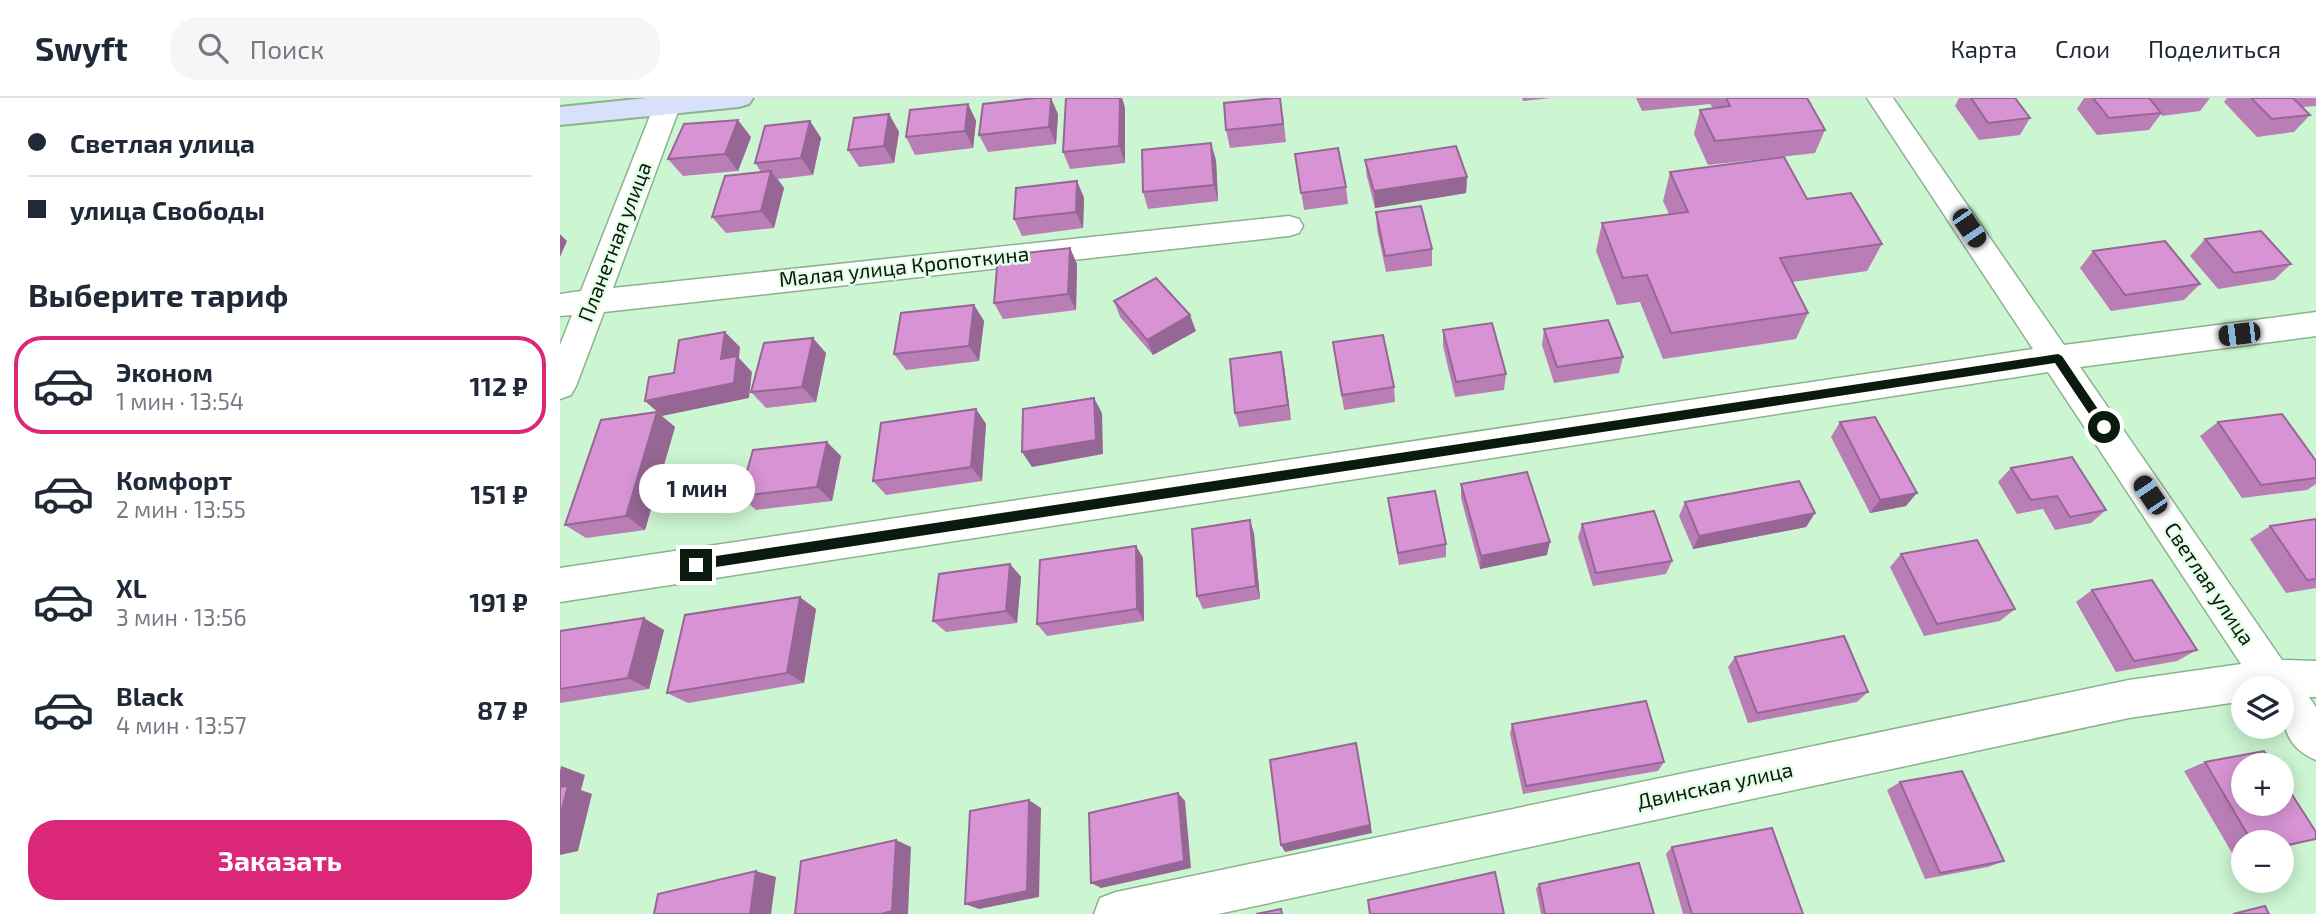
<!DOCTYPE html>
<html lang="ru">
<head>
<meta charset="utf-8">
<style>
	body { margin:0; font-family:"Exo 2",sans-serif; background:#f6f6f7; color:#1f2937; height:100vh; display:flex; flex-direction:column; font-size:26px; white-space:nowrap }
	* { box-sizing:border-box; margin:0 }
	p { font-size:23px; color:#747a83 }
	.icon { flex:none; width:38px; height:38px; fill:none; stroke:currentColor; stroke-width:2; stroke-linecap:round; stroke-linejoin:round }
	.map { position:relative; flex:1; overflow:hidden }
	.drawer { display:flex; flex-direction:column; background:#fff; width:560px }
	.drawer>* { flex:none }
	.hud { display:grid; align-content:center; height:154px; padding:0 28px; background:#fff }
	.tools { position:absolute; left:1671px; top:578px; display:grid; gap:14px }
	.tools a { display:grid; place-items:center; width:63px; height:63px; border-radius:50%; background:#fff; box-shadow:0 4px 18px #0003; font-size:35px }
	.end { position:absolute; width:32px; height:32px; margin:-16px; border:9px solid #0b1a0e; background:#fff; box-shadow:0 0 0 4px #fff }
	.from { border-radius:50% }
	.bubble { position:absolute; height:49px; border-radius:24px; background:#fff; box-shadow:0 4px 18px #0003; font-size:23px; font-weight:700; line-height:49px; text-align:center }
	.car { position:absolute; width:21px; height:42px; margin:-21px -10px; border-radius:9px; box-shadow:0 0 5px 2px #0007; background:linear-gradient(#222 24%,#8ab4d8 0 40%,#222 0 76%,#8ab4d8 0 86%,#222 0) }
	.hud b { display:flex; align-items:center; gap:24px; height:66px; font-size:26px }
	.hud b+b { border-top:2px solid #e0e1e3 }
	.hud i { width:18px; height:18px; background:#1f2937 }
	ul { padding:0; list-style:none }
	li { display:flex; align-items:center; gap:21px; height:98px; margin:0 14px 10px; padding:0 14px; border:4px solid transparent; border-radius:28px }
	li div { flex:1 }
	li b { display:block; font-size:26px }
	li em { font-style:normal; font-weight:700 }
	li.on { border-color:#db2777 }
	li>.icon { width:63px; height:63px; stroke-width:1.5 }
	h2 { padding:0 28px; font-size:32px; line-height:84px }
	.primary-button { display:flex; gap:14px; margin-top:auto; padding:14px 28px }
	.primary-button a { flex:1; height:80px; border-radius:28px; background:#db2777; color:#fff; font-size:28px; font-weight:700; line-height:80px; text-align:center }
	header { display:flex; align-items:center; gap:42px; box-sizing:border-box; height:98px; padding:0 35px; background:#fff; border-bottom:2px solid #e0e1e3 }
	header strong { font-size:33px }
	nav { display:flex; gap:38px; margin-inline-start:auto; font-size:24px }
	.search { width:490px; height:63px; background:#f6f6f7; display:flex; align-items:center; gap:18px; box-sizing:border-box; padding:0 24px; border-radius:28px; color:#747a83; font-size:26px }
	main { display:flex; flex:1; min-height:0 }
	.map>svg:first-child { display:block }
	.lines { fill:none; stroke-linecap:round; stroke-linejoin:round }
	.minor-casing { stroke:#8bb28f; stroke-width:3 }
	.secondary-casing { stroke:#8bb28f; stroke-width:4 }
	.minor { fill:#fff; fill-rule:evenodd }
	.secondary { fill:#d7e1fc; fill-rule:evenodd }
	.wall { fill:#b97eb6 }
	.shaded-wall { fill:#966794 }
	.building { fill:#d793d4; stroke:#966794; stroke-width:2 }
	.route { fill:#0b1a0e }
	.labels { text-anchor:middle; stroke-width:5; stroke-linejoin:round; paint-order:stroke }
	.street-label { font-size:21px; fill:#0b1a0e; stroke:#e5fee8 }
</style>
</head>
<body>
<header>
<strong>Swyft</strong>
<div class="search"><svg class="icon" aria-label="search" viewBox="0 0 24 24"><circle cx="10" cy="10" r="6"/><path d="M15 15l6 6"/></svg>Поиск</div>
<nav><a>Карта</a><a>Слои</a><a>Поделиться</a></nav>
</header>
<main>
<section class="drawer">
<div class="hud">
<b><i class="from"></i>Светлая улица</b>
<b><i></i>улица Свободы</b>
</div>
<h2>Выберите тариф</h2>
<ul>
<li class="on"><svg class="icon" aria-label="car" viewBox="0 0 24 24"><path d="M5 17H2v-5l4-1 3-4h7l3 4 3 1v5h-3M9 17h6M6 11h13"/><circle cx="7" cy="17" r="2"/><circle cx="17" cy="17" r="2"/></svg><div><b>Эконом</b><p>1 мин · 13:54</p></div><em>112 ₽</em></li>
<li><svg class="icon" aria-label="car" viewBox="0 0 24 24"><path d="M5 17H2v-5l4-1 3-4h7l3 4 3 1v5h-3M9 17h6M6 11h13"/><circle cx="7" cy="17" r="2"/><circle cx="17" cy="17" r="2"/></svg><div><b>Комфорт</b><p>2 мин · 13:55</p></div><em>151 ₽</em></li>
<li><svg class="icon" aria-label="car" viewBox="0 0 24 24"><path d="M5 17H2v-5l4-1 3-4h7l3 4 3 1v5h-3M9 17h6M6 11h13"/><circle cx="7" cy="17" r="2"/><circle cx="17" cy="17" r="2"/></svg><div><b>XL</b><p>3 мин · 13:56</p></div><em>191 ₽</em></li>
<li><svg class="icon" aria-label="car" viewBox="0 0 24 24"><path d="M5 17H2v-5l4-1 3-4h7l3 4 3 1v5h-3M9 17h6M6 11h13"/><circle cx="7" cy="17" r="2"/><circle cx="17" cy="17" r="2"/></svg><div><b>Black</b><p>4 мин · 13:57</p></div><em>87 ₽</em></li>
</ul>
<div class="primary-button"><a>Заказать</a></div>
</section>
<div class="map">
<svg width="1756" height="816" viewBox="0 0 1756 816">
	<rect width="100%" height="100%" fill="#ccf5d1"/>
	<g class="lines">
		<g class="minor-casing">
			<path id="minor" d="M 97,0 L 123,0 L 53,190 L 729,118 L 739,121 L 743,128 L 739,135 L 729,138 L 44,214 L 16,288 L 11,297 L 0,301 L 0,247 L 12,217 L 0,218 L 0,196 L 21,193 Z
				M 1307,0 L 1333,0 L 1504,247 L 1756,214 L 1756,238 L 1520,269 L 1722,562 L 1756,563 L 1756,599 L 1749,599 L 1756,609 L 1756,662 C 1722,648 1722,622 1722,590 L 1684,590 L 1684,603 L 1569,620 L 658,816 L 534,816 L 540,800 L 556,794 L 1569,582 L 1681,566 L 1488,274 L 0,504 L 0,470 L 1473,251 Z"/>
		</g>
		<g class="secondary-casing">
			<path id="secondary" d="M 87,0 L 193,0 L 189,6 L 179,9 L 0,27 L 0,9 Z"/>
		</g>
		<use href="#minor" class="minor"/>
		<use href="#secondary" class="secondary"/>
	</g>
	<path class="wall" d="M 506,0 L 562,0 L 565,10 L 565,65 L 510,71 L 503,54 Z
		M 962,0 L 991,0 L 963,3 Z
		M 1076,0 L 1247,0 L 1265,32 L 1255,55 L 1148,67 L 1134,36 L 1140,12 L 1153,10 L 1150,6 L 1082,13 Z
		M 1399,0 L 1455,0 L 1470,20 L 1460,37 L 1419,42 L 1395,8 Z
		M 1524,0 L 1650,0 L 1640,13 L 1602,18 L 1601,16 L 1589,32 L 1537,37 L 1517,11 Z
		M 1667,0 L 1733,0 L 1750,17 L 1734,34 L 1697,39 L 1664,4 Z
		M 1734,0 L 1756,0 L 1756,8 L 1743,9 Z
		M 408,6 L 416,23 L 413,50 L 355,57 L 346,39 Z
		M 329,16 L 339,34 L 334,65 L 299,69 L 288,52 Z
		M 498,16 L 496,46 L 428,54 L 419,37 Z
		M 723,17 L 726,44 L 670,50 L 666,32 Z
		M 250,23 L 261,40 L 253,77 L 218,81 L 224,90 L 214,130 L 166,135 L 152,119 L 201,74 L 195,65 Z
		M 191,39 L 178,73 L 123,78 L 108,61 Z
		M 735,56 L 786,89 L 788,106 L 744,112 Z
		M 656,62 L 658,103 L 588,111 L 583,94 Z
		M 805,62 L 907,79 L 906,95 L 815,110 L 807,79 Z
		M 1110,74 L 1247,101 L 1322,146 L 1307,173 L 1232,184 L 1248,215 L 1236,241 L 1103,261 L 1080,204 L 1057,207 L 1036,153 L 1042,125 L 1109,116 L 1103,103 Z
		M 517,83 L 524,100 L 523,130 L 462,138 L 454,121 Z
		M 816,114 L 872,151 L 872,168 L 826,174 L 817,131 Z
		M 1645,141 L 1731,166 L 1714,182 L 1658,191 L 1630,158 Z
		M 510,150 L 517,166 L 516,212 L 443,221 L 434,205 Z
		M 1533,153 L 1640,186 L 1624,202 L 1551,213 L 1520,170 Z
		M 554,203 L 636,233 L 593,257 L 560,219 Z
		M 414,207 L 424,223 L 419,263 L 346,272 L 334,256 Z
		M 984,231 L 1063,259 L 1059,275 L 994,285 L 982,247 Z
		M 883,232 L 946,276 L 944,292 L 895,299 L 883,248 Z
		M 773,244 L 834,289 L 835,304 L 784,312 Z
		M 721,254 L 724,269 L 731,322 L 679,329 L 675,315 Z
		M 266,255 L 256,304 L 206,310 L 191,294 Z
		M 416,311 L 426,326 L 422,383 L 326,397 L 313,383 Z
		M 97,314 L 115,329 L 85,432 L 26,440 L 5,427 Z
		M 1280,324 L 1346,408 L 1310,415 L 1271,339 Z
		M 1658,324 L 1756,363 L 1756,386 L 1747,392 L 1682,400 L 1640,338 Z
		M 281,358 L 272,403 L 196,412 L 180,398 Z
		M 1451,370 L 1546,412 L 1531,425 L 1495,432 L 1483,411 L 1457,416 L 1438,384 Z
		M 901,386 L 987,457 L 920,471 L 901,400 Z
		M 828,400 L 886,446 L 886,459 L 839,467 L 830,413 Z
		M 1125,404 L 1255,415 L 1246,429 L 1133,451 L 1119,418 Z
		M 1756,421 L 1756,490 L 1726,495 L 1690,441 L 1710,428 Z
		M 690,422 L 694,436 L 700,501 L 643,511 L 637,498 Z
		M 1022,426 L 1112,463 L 1106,476 L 1033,488 L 1018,439 Z
		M 576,448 L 583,460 L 584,523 L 487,538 L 477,526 Z
		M 1341,456 L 1455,511 L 1440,523 L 1364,538 L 1330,469 Z
		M 450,466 L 461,479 L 457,525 L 386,534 L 373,523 Z
		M 1532,492 L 1637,552 L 1617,563 L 1556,574 L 1516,504 Z
		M 256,511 L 244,585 L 128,605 L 107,595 Z
		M 104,532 L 89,591 L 0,605 L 0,533 Z
		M 1175,559 L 1308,594 L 1297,604 L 1188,625 L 1168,569 Z
		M 952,626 L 1104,664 L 1098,673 L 963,696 L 950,636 Z
		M 1645,664 L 1756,741 L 1722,750 L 1722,744 L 1684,744 L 1684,758 L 1675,760 L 1624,673 Z
		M 1340,684 L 1444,763 L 1428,769 L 1365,781 L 1327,692 Z
		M 1112,749 L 1243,816 L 1123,816 L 1106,756 Z
		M 979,786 L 1094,816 L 981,816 L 976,791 Z"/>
	<path class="shaded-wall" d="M 491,0 L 498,16 L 496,46 L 489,29 Z
		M 560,0 L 562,0 L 565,10 L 565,65 L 559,48 Z
		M 408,6 L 416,23 L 413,50 L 405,33 Z
		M 329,16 L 339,34 L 334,65 L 324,48 Z
		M 178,22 L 191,39 L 178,73 L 165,56 Z
		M 250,23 L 261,40 L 253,77 L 241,60 Z
		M 651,45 L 656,62 L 658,103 L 654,87 Z
		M 211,73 L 224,90 L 214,130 L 201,113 Z
		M 907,79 L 906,95 L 815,110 L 814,93 Z
		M 517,83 L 524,100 L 523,130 L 516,114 Z
		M 0,136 L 7,143 L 0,159 Z
		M 510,150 L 517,166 L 516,212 L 508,196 Z
		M 414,207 L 424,223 L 419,263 L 409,248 Z
		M 630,217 L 636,233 L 593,257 L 587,242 Z
		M 165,234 L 180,249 L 179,260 L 192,274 L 189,300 L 102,318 L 85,303 L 161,261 Z
		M 253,240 L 266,255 L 256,304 L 242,289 Z
		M 721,254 L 724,269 L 731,322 L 728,307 Z
		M 534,300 L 542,315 L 543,356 L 472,369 L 462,354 Z
		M 416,311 L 426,326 L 422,383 L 411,369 Z
		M 97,314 L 115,329 L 85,432 L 66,418 Z
		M 267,344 L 281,358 L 272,403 L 257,389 Z
		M 1357,395 L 1346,408 L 1310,415 L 1320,402 Z
		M 1255,415 L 1246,429 L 1133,451 L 1139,438 Z
		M 690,422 L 694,436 L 700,501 L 696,488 Z
		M 990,444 L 987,457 L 920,471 L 921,458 Z
		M 576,448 L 583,460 L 584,523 L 577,511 Z
		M 450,466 L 461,479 L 457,525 L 446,513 Z
		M 240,499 L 256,511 L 244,585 L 227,575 Z
		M 84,520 L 104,532 L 89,591 L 68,580 Z
		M 796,645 L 812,735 L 725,754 L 721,747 Z
		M 1,668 L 25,677 L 21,692 L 32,696 L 18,753 L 0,757 L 0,673 Z
		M 618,695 L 625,703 L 631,770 L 541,790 L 531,785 Z
		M 469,702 L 481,710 L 479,799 L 419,811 L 405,806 Z
		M 336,742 L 351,749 L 348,816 L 321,816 Z
		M 196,773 L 216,779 L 211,816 L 190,816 Z"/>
	<path class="building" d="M 476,0 L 491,0 L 489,29 L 419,37 L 423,6 Z
		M 506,0 L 560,0 L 559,48 L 503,54 Z
		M 714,0 L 720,0 L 723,26 L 666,32 L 664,5 Z
		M 1166,0 L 1247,0 L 1265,32 L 1155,43 L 1140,12 L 1170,8 Z
		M 1411,0 L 1455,0 L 1470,20 L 1428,25 Z
		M 1533,0 L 1589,0 L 1601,15 L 1549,20 Z
		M 1691,0 L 1733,0 L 1750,17 L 1712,21 Z
		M 408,6 L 405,33 L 346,39 L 350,12 Z
		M 329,16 L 324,48 L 288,52 L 294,20 Z
		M 178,22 L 165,56 L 108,61 L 124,26 Z
		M 250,23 L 241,60 L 195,65 L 205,28 Z
		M 651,45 L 654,87 L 583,94 L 582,52 Z
		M 896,48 L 907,79 L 814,93 L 805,62 Z
		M 778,50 L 786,89 L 741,95 L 735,56 Z
		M 1224,59 L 1247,101 L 1291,95 L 1322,146 L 1220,160 L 1248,215 L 1111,235 L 1087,177 L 1063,180 L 1042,125 L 1128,114 L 1110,74 Z
		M 211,73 L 201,113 L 152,119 L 165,78 Z
		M 517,83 L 516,114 L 454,121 L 456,90 Z
		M 861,108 L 872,151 L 825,158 L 816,114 Z
		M 1701,133 L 1731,166 L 1674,175 L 1645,141 Z
		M 1605,143 L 1640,186 L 1565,197 L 1533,153 Z
		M 510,150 L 508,196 L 434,205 L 438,158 Z
		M 596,180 L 630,217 L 587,242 L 554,203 Z
		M 414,207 L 409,248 L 334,256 L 341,215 Z
		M 1048,222 L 1063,259 L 997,269 L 984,231 Z
		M 932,225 L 946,276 L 896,284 L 883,232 Z
		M 165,234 L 161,261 L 177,258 L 174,285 L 85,303 L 89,279 L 114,275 L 119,242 Z
		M 823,237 L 834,289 L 782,297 L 773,244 Z
		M 253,240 L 242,289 L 191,294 L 204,245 Z
		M 721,254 L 728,307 L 675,315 L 670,261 Z
		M 534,300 L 536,342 L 462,354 L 463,311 Z
		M 416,311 L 411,369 L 313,383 L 321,325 Z
		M 97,314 L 66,418 L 5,427 L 41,322 Z
		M 1722,316 L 1756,363 L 1756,380 L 1701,387 L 1658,324 Z
		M 1315,319 L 1357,395 L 1320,402 L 1280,324 Z
		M 267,344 L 257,389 L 180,398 L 193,352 Z
		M 1512,359 L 1546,412 L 1510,419 L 1497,398 L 1471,402 L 1451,370 Z
		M 967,374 L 990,444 L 921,458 L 901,386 Z
		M 1239,383 L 1255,415 L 1139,438 L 1125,404 Z
		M 875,393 L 886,446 L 838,455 L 828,400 Z
		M 1094,413 L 1112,463 L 1036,475 L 1022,426 Z
		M 1756,421 L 1756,481 L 1747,482 L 1710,428 Z
		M 690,422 L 696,488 L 637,498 L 632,431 Z
		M 1417,442 L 1455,511 L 1377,526 L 1341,456 Z
		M 576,448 L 577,511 L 477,526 L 480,462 Z
		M 450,466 L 446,513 L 373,523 L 379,476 Z
		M 1592,482 L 1637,552 L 1574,563 L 1532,492 Z
		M 240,499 L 227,575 L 107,595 L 125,517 Z
		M 84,520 L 68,580 L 0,591 L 0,533 Z
		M 1284,538 L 1308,594 L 1197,615 L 1175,559 Z
		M 1086,603 L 1104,664 L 966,688 L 952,626 Z
		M 796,645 L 810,727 L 721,747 L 710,662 Z
		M 1704,653 L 1713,667 L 1684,667 L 1684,705 L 1722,705 L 1722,681 L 1756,734 L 1756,741 L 1722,748 L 1722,744 L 1692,744 L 1645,664 Z
		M 1402,673 L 1444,763 L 1380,775 L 1340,684 Z
		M 8,688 L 0,718 L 0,689 Z
		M 618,695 L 624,763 L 531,785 L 529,715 Z
		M 469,702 L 467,793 L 405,806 L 410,713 Z
		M 1212,730 L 1243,816 L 1132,816 L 1112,749 Z
		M 336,742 L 332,813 L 321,816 L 235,816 L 241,763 Z
		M 1079,765 L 1094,816 L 985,816 L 979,786 Z
		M 196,773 L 190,816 L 94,816 L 98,796 Z
		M 935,774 L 944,816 L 810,816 L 808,802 Z
		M 1705,808 L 1709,816 L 1673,816 Z
		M 721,811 L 722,816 L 696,816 Z"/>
	<path class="route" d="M 1498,256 L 1502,258 L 1548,326 L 1548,332 L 1540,332 L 1495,265 L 136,472 L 130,467 L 136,461 Z"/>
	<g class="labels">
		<g class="street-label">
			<text transform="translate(55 144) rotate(-69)" y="7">Планетная улица</text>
			<text transform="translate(344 169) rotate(-6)" y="7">Малая улица Кропоткина</text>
			<text transform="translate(1649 486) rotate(56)" y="7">Светлая улица</text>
			<text transform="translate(1155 688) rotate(-12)" y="7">Двинская улица</text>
		</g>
	</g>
</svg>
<div class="tools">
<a><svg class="icon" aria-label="layers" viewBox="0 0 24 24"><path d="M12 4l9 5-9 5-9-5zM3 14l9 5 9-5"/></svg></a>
<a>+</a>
<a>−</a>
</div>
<i class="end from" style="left:1544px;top:329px"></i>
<i class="end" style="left:136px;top:467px"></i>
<div class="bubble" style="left:79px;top:366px;width:116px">1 мин</div>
<i class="car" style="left:1409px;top:130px;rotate:146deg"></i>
<i class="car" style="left:1679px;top:236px;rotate:263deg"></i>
<i class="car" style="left:1590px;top:397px;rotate:326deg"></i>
</div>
</main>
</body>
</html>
